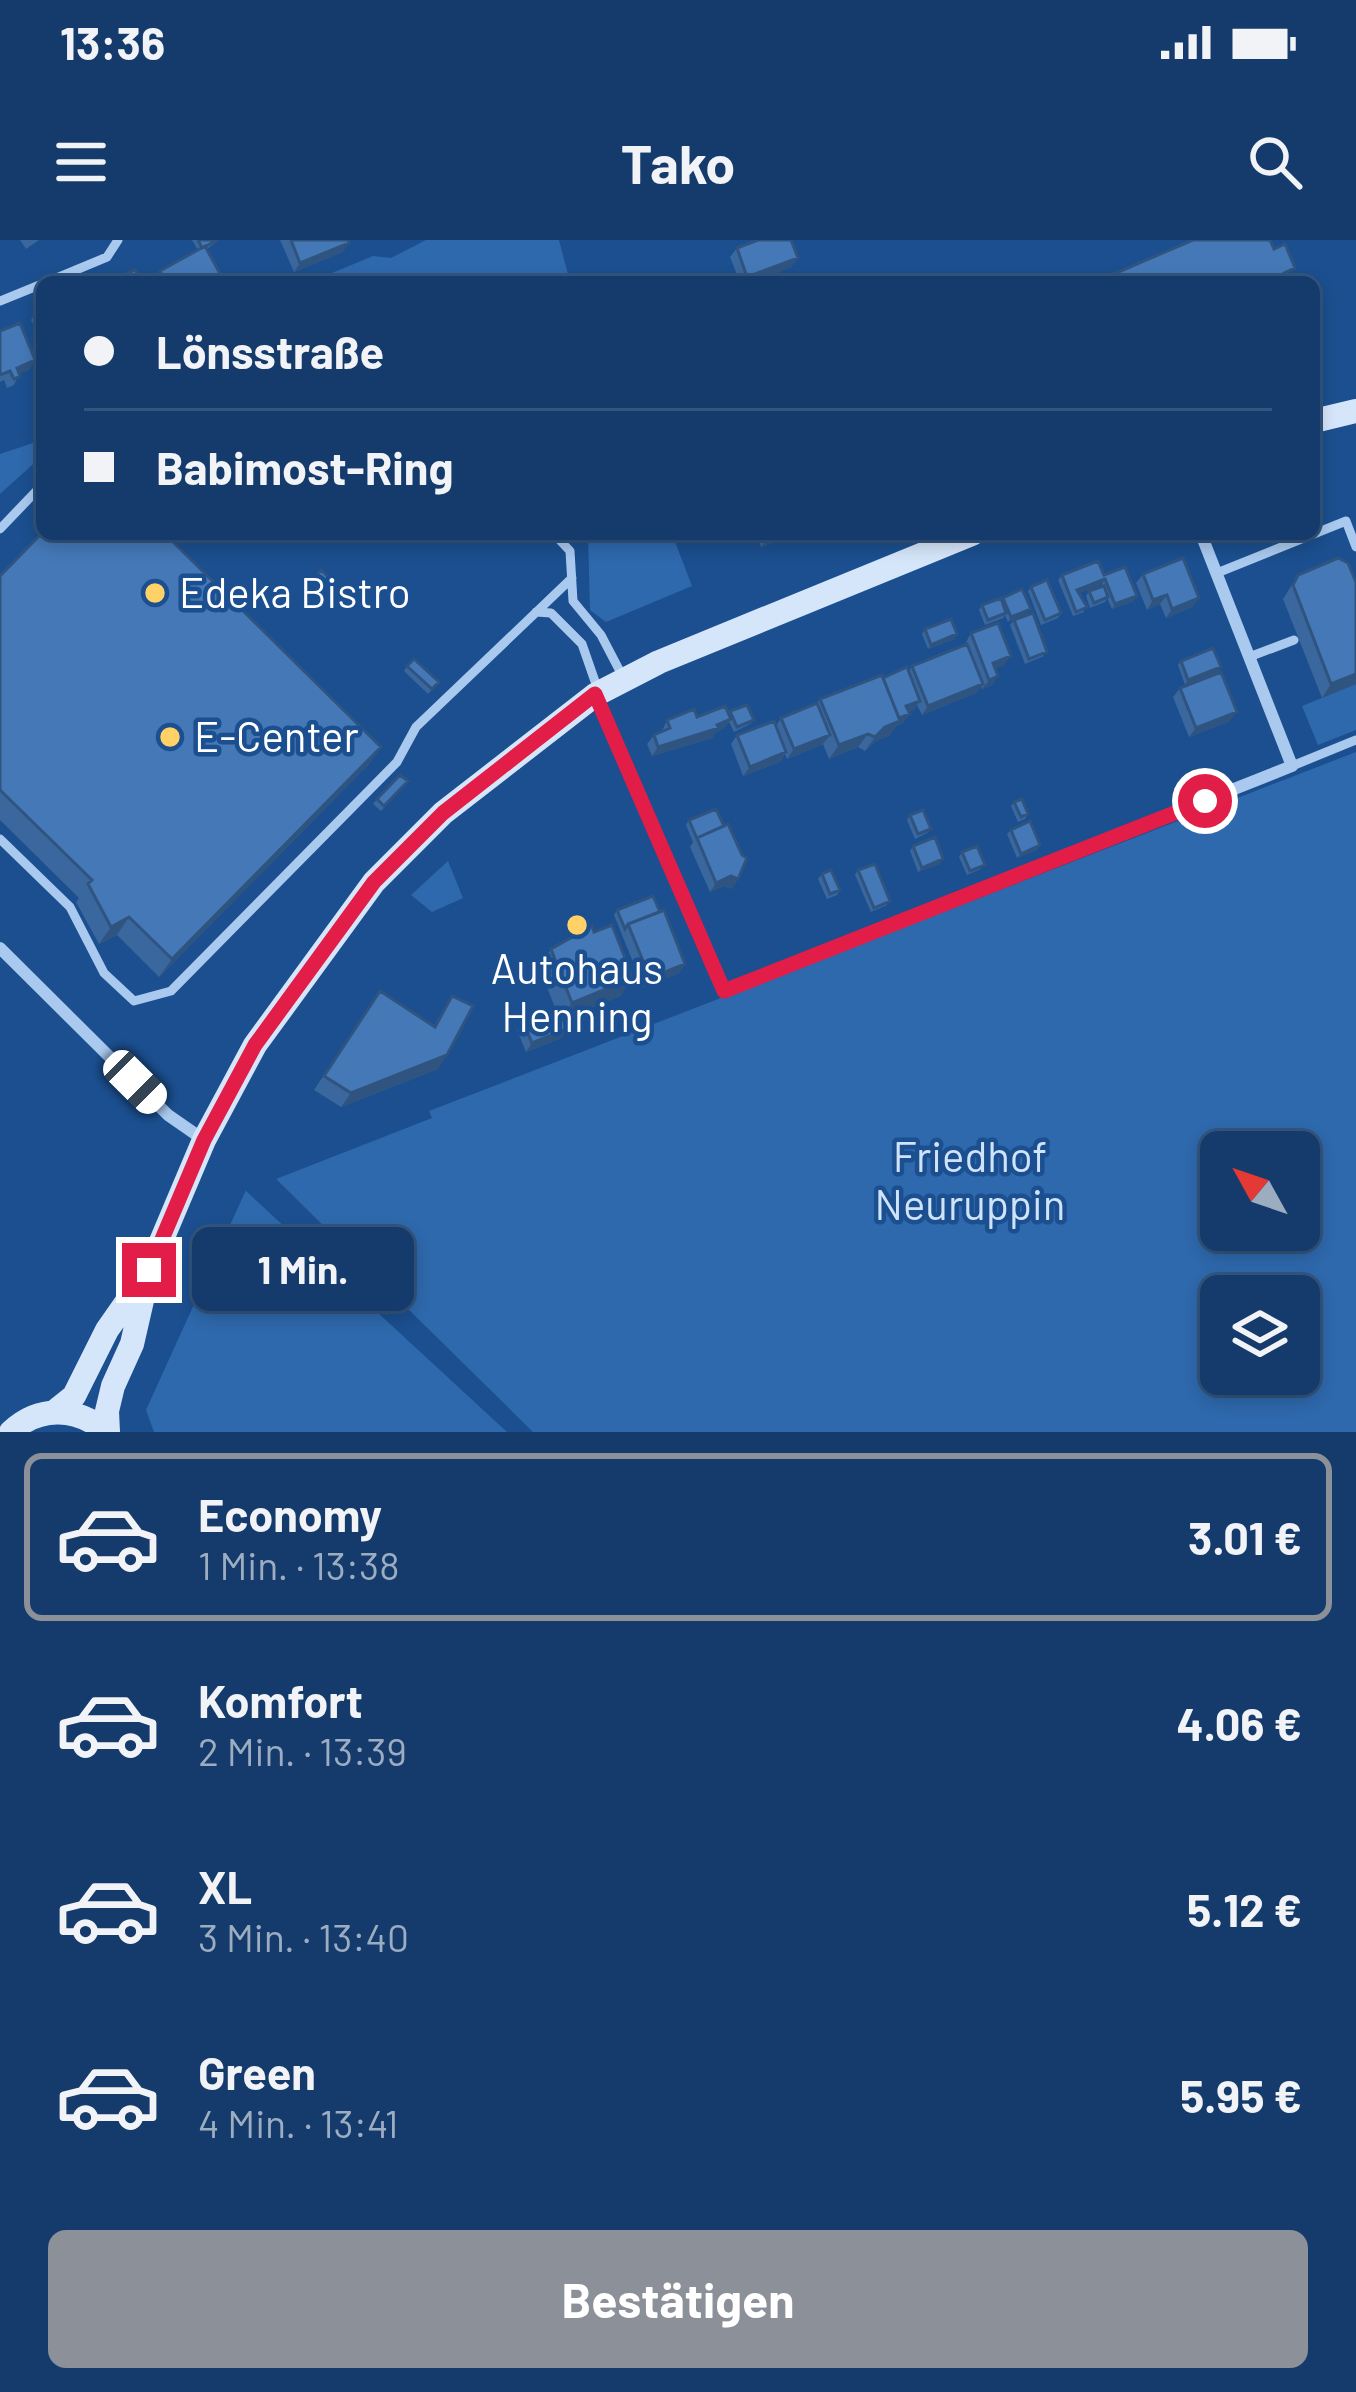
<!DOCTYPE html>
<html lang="de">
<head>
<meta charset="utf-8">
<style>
	body { margin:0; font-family:Barlow,sans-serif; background:#1d4271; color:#f1f3f6; height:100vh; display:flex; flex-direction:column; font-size:45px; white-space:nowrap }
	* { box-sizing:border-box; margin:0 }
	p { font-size:39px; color:#9dadc1 }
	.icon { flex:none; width:66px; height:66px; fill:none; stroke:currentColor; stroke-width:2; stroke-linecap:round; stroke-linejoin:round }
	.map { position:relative; height:1192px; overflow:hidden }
	.panel { display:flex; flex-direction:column; background:#143b6b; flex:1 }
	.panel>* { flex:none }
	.hud { position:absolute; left:36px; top:36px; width:1284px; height:264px; border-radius:18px; box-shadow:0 6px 18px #0003,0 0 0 3px #33557e; display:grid; align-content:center; height:264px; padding:0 48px; background:#143b6b }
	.needle { width:78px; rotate:310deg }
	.tools { position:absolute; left:1200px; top:891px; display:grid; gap:24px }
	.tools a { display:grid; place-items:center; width:120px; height:120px; border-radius:18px; background:#143b6b; box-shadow:0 6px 18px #0003,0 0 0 3px #33557e; font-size:60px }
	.end { position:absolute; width:54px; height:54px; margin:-27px; border:15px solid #e11d48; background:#fff; box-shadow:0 0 0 6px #fff }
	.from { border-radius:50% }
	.bubble { position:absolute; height:84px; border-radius:18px; background:#143b6b; box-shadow:0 6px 18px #0003,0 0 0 3px #33557e; font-size:39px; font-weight:700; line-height:84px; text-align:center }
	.car { position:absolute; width:36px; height:72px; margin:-36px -18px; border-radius:15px; box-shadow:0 0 9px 3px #0007; background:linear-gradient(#fff 24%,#345 0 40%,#fff 0 76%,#345 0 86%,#fff 0) }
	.hud b { display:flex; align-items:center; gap:42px; height:114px; font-size:45px }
	.hud b+b { border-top:3px solid #33557e }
	.hud i { width:30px; height:30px; background:#f1f3f6 }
	ul { padding:21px 0 0; list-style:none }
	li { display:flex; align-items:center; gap:36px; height:168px; margin:0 24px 18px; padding:0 24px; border:6px solid transparent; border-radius:18px }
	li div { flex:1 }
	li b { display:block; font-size:45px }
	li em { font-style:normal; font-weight:700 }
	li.active { border-color:#8c9099 }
	li>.icon { width:108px; height:108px; stroke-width:1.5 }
	.primary-button { display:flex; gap:24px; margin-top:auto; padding:24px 48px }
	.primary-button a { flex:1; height:138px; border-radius:18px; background:#8c9099; color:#fff; font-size:48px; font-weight:700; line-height:138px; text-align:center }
	.status { display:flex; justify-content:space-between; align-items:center; height:84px; padding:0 60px; background:#143b6b; direction:ltr }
	.status svg { height:33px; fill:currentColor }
	header { display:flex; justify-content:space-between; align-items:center; height:156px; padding:0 48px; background:#143b6b; font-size:54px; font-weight:700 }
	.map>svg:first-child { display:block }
	.green { fill:#2e69ad; fill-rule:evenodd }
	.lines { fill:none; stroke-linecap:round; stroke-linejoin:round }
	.service { stroke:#a9c9ee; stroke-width:9 }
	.minor { stroke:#a9c9ee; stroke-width:12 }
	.secondary { stroke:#d6e6fa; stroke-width:24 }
	.wall { fill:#3a679d }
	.shaded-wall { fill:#305480 }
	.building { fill:#4478b7; stroke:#305480; stroke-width:3 }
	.route { stroke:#e11d48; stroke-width:15 }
	.poi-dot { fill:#ffd166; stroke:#1b4f8f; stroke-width:4.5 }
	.labels { text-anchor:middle; stroke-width:9; stroke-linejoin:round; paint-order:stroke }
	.poi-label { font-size:42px; fill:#fff; stroke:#1b4f8f; text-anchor:start }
	.park-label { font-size:42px; fill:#cfe3fa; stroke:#1b4f8f }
</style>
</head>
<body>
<div class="status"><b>13:36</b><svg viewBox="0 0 49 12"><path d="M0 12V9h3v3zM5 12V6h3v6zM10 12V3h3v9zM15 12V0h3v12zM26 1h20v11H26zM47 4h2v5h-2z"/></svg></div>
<header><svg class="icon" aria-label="menu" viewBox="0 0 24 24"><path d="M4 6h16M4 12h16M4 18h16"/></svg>Tako<svg class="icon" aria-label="search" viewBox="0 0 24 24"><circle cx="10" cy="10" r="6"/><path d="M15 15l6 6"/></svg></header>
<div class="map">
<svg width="1356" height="1192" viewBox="0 0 1356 1192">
	<rect width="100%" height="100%" fill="#1b4f8f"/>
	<path class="green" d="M 426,0 L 559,0 L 570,42 L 310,42 L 373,16 L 391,18 Z
		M 42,200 L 42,216 L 0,254 L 0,214 Z
		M 588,294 L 672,294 L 692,346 L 606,382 L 590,370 Z
		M 1356,444 L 1356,490 L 1318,505 L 1302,466 Z
		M 1356,512 L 1356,1192 L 533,1192 L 276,939 L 432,878 L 429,871 ZM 1221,912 L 1299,912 L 1299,990 L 1221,990 ZM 1221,1056 L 1299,1056 L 1299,1134 L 1221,1134 Z
		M 448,621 L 463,658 L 432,672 L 411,655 Z
		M 246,950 L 246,951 L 507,1192 L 154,1192 L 146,1170 Z"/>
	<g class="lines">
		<path class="service" d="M 47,42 L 107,17 L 118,0
			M 0,61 L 42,44
			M 0,289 L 42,245
			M 554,294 L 570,311 L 573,361 L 601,395 L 624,439
			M 1217,333 L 1346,281 L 1356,307
			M 536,372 L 551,373 L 582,404 L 598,450
			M 1249,417 L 1294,400
			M 1292,526 L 1356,500
			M 0,599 L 70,667 L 104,733 L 134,761 L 171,751 L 397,522 L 416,487 L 572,338"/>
		<path class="minor" d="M 595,456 L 724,751 L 1292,526 L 1201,294
			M 0,708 L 168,875 L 204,900"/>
		<path class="secondary" d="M 1314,181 L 1356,171
			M 54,1172 L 74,1156 L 107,1090 L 144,1037
			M 11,1192 C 39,1165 78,1167 106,1192
			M 108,1192 L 107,1171 L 113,1146 L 132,1104 L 149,1030 L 204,900 L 255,805 L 374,642 L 443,573 L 595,455 L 659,422 L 972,294"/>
	</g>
	<path class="wall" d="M 20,0 L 39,0 L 26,9 Z
		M 192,0 L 219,0 L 207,9 L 223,42 L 154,42 L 153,40 L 160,31 L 198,10 Z
		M 280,0 L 348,0 L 343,12 L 294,32 Z
		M 737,8 L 798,18 L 791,27 L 751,42 L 740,42 L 730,17 Z
		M 42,72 L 42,98 L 41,99 L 31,80 L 34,76 Z
		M 0,91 L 35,120 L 29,130 L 19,133 L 14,145 L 7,148 L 4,140 L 0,142 Z
		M 757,294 L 800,294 L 761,307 Z
		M 321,330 L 343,359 L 336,366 L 311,342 Z
		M 1143,334 L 1199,358 L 1192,367 L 1166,378 L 1160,364 L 1147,370 L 1136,343 Z
		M 1062,335 L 1104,335 L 1134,361 L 1112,369 L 1107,358 L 1105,362 L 1090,368 L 1086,356 L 1089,351 L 1103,346 L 1102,344 L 1079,353 L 1084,372 L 1073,376 L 1058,340 Z
		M 1298,335 L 1356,444 L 1322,458 L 1283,359 Z
		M 0,336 L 381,507 L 369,524 L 159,737 L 117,695 L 99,704 L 76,662 L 79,658 L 0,580 Z
		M 1031,347 L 1061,373 L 1058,378 L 1041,385 L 1028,351 Z
		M 1003,358 L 1031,369 L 1027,374 L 1008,382 L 1005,375 L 1003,378 L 985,385 L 979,370 L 982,365 Z
		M 1014,380 L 1044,416 L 1025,424 L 1010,385 Z
		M 925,389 L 957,394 L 954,399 L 928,409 L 922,394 Z
		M 971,393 L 1004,425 L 995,428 L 998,436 L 992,445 L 982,449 L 981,446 L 976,453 L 922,475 L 917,465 L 914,470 L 909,472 L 903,483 L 896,486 L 890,495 L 876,501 L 865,511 L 858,507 L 829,519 L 823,504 L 787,519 L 785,514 L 780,522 L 743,536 L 731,504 L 737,495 L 776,486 L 781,478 L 817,463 L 820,459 L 909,431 L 912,426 L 965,404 Z
		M 1181,421 L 1221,427 L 1218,432 L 1185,445 L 1178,425 Z
		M 407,426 L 439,442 L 428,454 L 404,431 Z
		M 1180,448 L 1230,481 L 1189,497 L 1173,457 Z
		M 730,471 L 754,480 L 750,484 L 734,492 L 729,482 L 724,488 L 716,492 L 712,498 L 652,516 L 647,504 L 654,495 L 662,491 L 667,480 L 728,473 Z
		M 404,546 L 381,571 L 373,564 L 377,559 Z
		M 1014,562 L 1028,574 L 1025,579 L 1018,582 L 1011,566 Z
		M 910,575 L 931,589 L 927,593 L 915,599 L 907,580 Z
		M 689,580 L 732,649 L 724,646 L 710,652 L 690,607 L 693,602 L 686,585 Z
		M 1011,590 L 1037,610 L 1017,618 L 1007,594 Z
		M 913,606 L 940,624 L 918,632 L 910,611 Z
		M 962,612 L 981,629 L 967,635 L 959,617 Z
		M 858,630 L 887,665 L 871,672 L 855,635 Z
		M 822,634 L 840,650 L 837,655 L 827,659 L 818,639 Z
		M 617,670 L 685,724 L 679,733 L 643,747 L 614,675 Z
		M 551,709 L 621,756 L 563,779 L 567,789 L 561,798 L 526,812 L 517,790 L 523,781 L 555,768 L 539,726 Z
		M 380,751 L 434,786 L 452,756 L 438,829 L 341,867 L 314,850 Z"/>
	<path class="shaded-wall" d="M 349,3 L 343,12 L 294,32 L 300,23 Z
		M 798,18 L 791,27 L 751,42 L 744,42 L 747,37 Z
		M 35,120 L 29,130 L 10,137 L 17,128 Z
		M 779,294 L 800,294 L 761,307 L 768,298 Z
		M 1105,339 L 1102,344 L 1074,355 L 1077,350 Z
		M 1167,355 L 1160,364 L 1147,370 L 1153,360 Z
		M 1137,356 L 1134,361 L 1112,369 L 1115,364 Z
		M 1199,358 L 1192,367 L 1166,378 L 1172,369 Z
		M 1031,369 L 1027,374 L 1008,382 L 1011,377 Z
		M 957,394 L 954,399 L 928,409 L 931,405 Z
		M 1011,416 L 1004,425 L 987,432 L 993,423 Z
		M 1221,427 L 1218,432 L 1185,445 L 1188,440 Z
		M 1356,434 L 1356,444 L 1322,458 L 1331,444 Z
		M 998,436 L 992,445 L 982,449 L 989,440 Z
		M 983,444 L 976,453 L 922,475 L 928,466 Z
		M 920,461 L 914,470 L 900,475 L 906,466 Z
		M 1237,472 L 1230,481 L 1189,497 L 1196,488 Z
		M 910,474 L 903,483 L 896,486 L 890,495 L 876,501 L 865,511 L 875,497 L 895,480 Z
		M 731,479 L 724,488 L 716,492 L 712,498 L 652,516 L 658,507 Z
		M 868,494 L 858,507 L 829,519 L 839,505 Z
		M 830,495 L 823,504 L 787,519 L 794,509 Z
		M 381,507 L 369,524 L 159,737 L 172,719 Z
		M 786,512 L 780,522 L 743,536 L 750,527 Z
		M 1040,605 L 1037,610 L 1017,618 L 1021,614 Z
		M 943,619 L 940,624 L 918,632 L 922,628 Z
		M 731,636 L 738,639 L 732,649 L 724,646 L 710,652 L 716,643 Z
		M 129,677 L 117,695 L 99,704 L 111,687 Z
		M 685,724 L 679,733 L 643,747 L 650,738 Z
		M 633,738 L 621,756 L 560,780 L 572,763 Z
		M 567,789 L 561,798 L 526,812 L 532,803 Z
		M 447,815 L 438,829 L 341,867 L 351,853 Z"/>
	<path class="building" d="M 198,0 L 218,0 L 202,8 Z
		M 291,0 L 348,0 L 349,3 L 300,23 Z
		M 758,0 L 791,0 L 798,18 L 747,37 L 737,8 Z
		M 1193,0 L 1270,0 L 1274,9 L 1285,4 L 1295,28 L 1284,33 L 1287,42 L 1095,42 Z
		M 205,6 L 224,41 L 166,42 L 160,31 Z
		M 135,30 L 142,42 L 130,42 L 126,34 Z
		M 42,72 L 42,90 L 34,76 Z
		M 20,83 L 35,120 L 17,128 L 20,136 L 14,139 L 10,131 L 0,135 L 0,91 Z
		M 42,293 L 165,294 L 381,507 L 172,719 L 129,677 L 111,687 L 88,644 L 92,640 L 0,550 L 0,336 Z
		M 1183,318 L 1199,358 L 1172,369 L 1167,355 L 1153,360 L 1143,334 Z
		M 1338,318 L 1348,323 L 1356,342 L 1356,434 L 1331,444 L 1293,345 L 1298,335 Z
		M 1098,321 L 1104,335 L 1125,327 L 1137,356 L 1115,364 L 1105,339 L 1077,350 L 1087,367 L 1076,372 L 1062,335 Z
		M 321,330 L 346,354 L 339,361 L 314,338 Z
		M 1047,340 L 1061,373 L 1045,380 L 1031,347 Z
		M 1104,346 L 1108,357 L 1094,363 L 1089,351 Z
		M 1022,349 L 1031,369 L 1011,377 L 1003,358 Z
		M 1001,358 L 1006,373 L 988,380 L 982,365 Z
		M 1033,373 L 1047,412 L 1029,419 L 1014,380 Z
		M 951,379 L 957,394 L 931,405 L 925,389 Z
		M 998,383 L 1011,416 L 993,423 L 998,436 L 989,440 L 971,393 Z
		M 967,404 L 983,444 L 928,466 L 912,426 Z
		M 1213,408 L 1221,427 L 1188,440 L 1181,421 Z
		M 414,419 L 439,442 L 432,449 L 407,426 Z
		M 907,427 L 920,461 L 906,466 L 910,474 L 899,478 L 883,438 Z
		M 1221,432 L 1237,472 L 1196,488 L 1180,448 Z
		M 882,435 L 900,481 L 885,487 L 875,497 L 868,494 L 839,505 L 820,459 Z
		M 817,463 L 830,495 L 794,509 L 781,478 Z
		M 747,465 L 754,480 L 737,487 L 730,471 Z
		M 725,466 L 731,479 L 717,485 L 719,488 L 658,507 L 654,495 L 670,488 L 667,480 L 694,469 L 697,477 Z
		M 774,481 L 786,512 L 750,527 L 737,495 Z
		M 400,535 L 408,541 L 384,566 L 377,559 Z
		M 1022,559 L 1028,574 L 1021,577 L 1014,562 Z
		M 716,569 L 724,586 L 697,598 L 698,601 L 689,580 Z
		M 923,570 L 931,589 L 918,594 L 910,575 Z
		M 1030,581 L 1040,605 L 1021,614 L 1011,590 Z
		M 728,584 L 742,615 L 747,618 L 738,639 L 731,636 L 716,643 L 697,598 Z
		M 935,597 L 943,619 L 922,628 L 913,606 Z
		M 977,606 L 985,625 L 970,631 L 962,612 Z
		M 875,624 L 890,661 L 874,668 L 858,630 Z
		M 831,630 L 840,650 L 830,654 L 822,634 Z
		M 653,656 L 660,672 L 628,684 L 625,689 L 617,670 Z
		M 664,670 L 685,724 L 650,738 L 628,684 Z
		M 612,685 L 633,738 L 572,763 L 551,709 L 592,686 L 594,692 Z
		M 380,751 L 435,787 L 452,756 L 473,766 L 447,815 L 351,853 L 324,836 Z
		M 558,767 L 567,789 L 532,803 L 523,781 Z"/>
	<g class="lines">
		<path class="route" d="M 149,1030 L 204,900 L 255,805 L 374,642 L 443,573 L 595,454 L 724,751 L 1205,561"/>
	</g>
	<g class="poi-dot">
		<circle cx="155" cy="353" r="12"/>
		<circle cx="170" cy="497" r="12"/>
		<circle cx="577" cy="685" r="12"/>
	</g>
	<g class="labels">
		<g class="poi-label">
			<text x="179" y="368">Edeka Bistro</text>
			<text x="194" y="512">E-Center</text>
			<text x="577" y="744" text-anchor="middle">Autohaus<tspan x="577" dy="48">Henning</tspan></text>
		</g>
		<g class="park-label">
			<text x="970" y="932">Friedhof<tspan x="970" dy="48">Neuruppin</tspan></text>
		</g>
	</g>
</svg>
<div class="tools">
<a><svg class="needle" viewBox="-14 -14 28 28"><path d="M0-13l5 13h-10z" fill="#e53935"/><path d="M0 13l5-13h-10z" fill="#9dadc1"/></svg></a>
<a><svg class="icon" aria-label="layers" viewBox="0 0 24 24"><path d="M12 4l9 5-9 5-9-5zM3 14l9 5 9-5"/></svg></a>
</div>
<i class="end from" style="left:1205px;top:561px"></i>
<i class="end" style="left:149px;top:1030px"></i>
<div class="bubble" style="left:192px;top:987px;width:222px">1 Min.</div>
<i class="car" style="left:135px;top:842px;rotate:135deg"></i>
<div class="hud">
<b><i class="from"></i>Lönsstraße</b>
<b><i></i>Babimost-Ring</b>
</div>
</div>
<section class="panel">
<ul>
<li class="active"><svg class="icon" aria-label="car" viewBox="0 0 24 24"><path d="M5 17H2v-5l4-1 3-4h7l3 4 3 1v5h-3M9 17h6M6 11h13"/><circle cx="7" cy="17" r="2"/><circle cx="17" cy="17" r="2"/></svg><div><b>Economy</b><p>1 Min. · 13:38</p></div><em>3.01 €</em></li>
<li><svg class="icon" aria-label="car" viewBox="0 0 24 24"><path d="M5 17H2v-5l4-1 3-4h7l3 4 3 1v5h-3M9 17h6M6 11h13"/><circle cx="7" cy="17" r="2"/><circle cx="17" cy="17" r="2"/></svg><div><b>Komfort</b><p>2 Min. · 13:39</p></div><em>4.06 €</em></li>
<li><svg class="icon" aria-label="car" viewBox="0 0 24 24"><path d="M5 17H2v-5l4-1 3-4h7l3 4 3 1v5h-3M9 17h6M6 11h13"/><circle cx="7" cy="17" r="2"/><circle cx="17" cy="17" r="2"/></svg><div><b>XL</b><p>3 Min. · 13:40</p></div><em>5.12 €</em></li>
<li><svg class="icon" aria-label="car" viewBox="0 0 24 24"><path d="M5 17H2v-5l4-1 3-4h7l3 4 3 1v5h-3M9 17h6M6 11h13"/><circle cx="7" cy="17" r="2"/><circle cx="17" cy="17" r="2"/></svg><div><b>Green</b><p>4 Min. · 13:41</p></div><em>5.95 €</em></li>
</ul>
<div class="primary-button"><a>Bestätigen</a></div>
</section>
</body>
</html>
